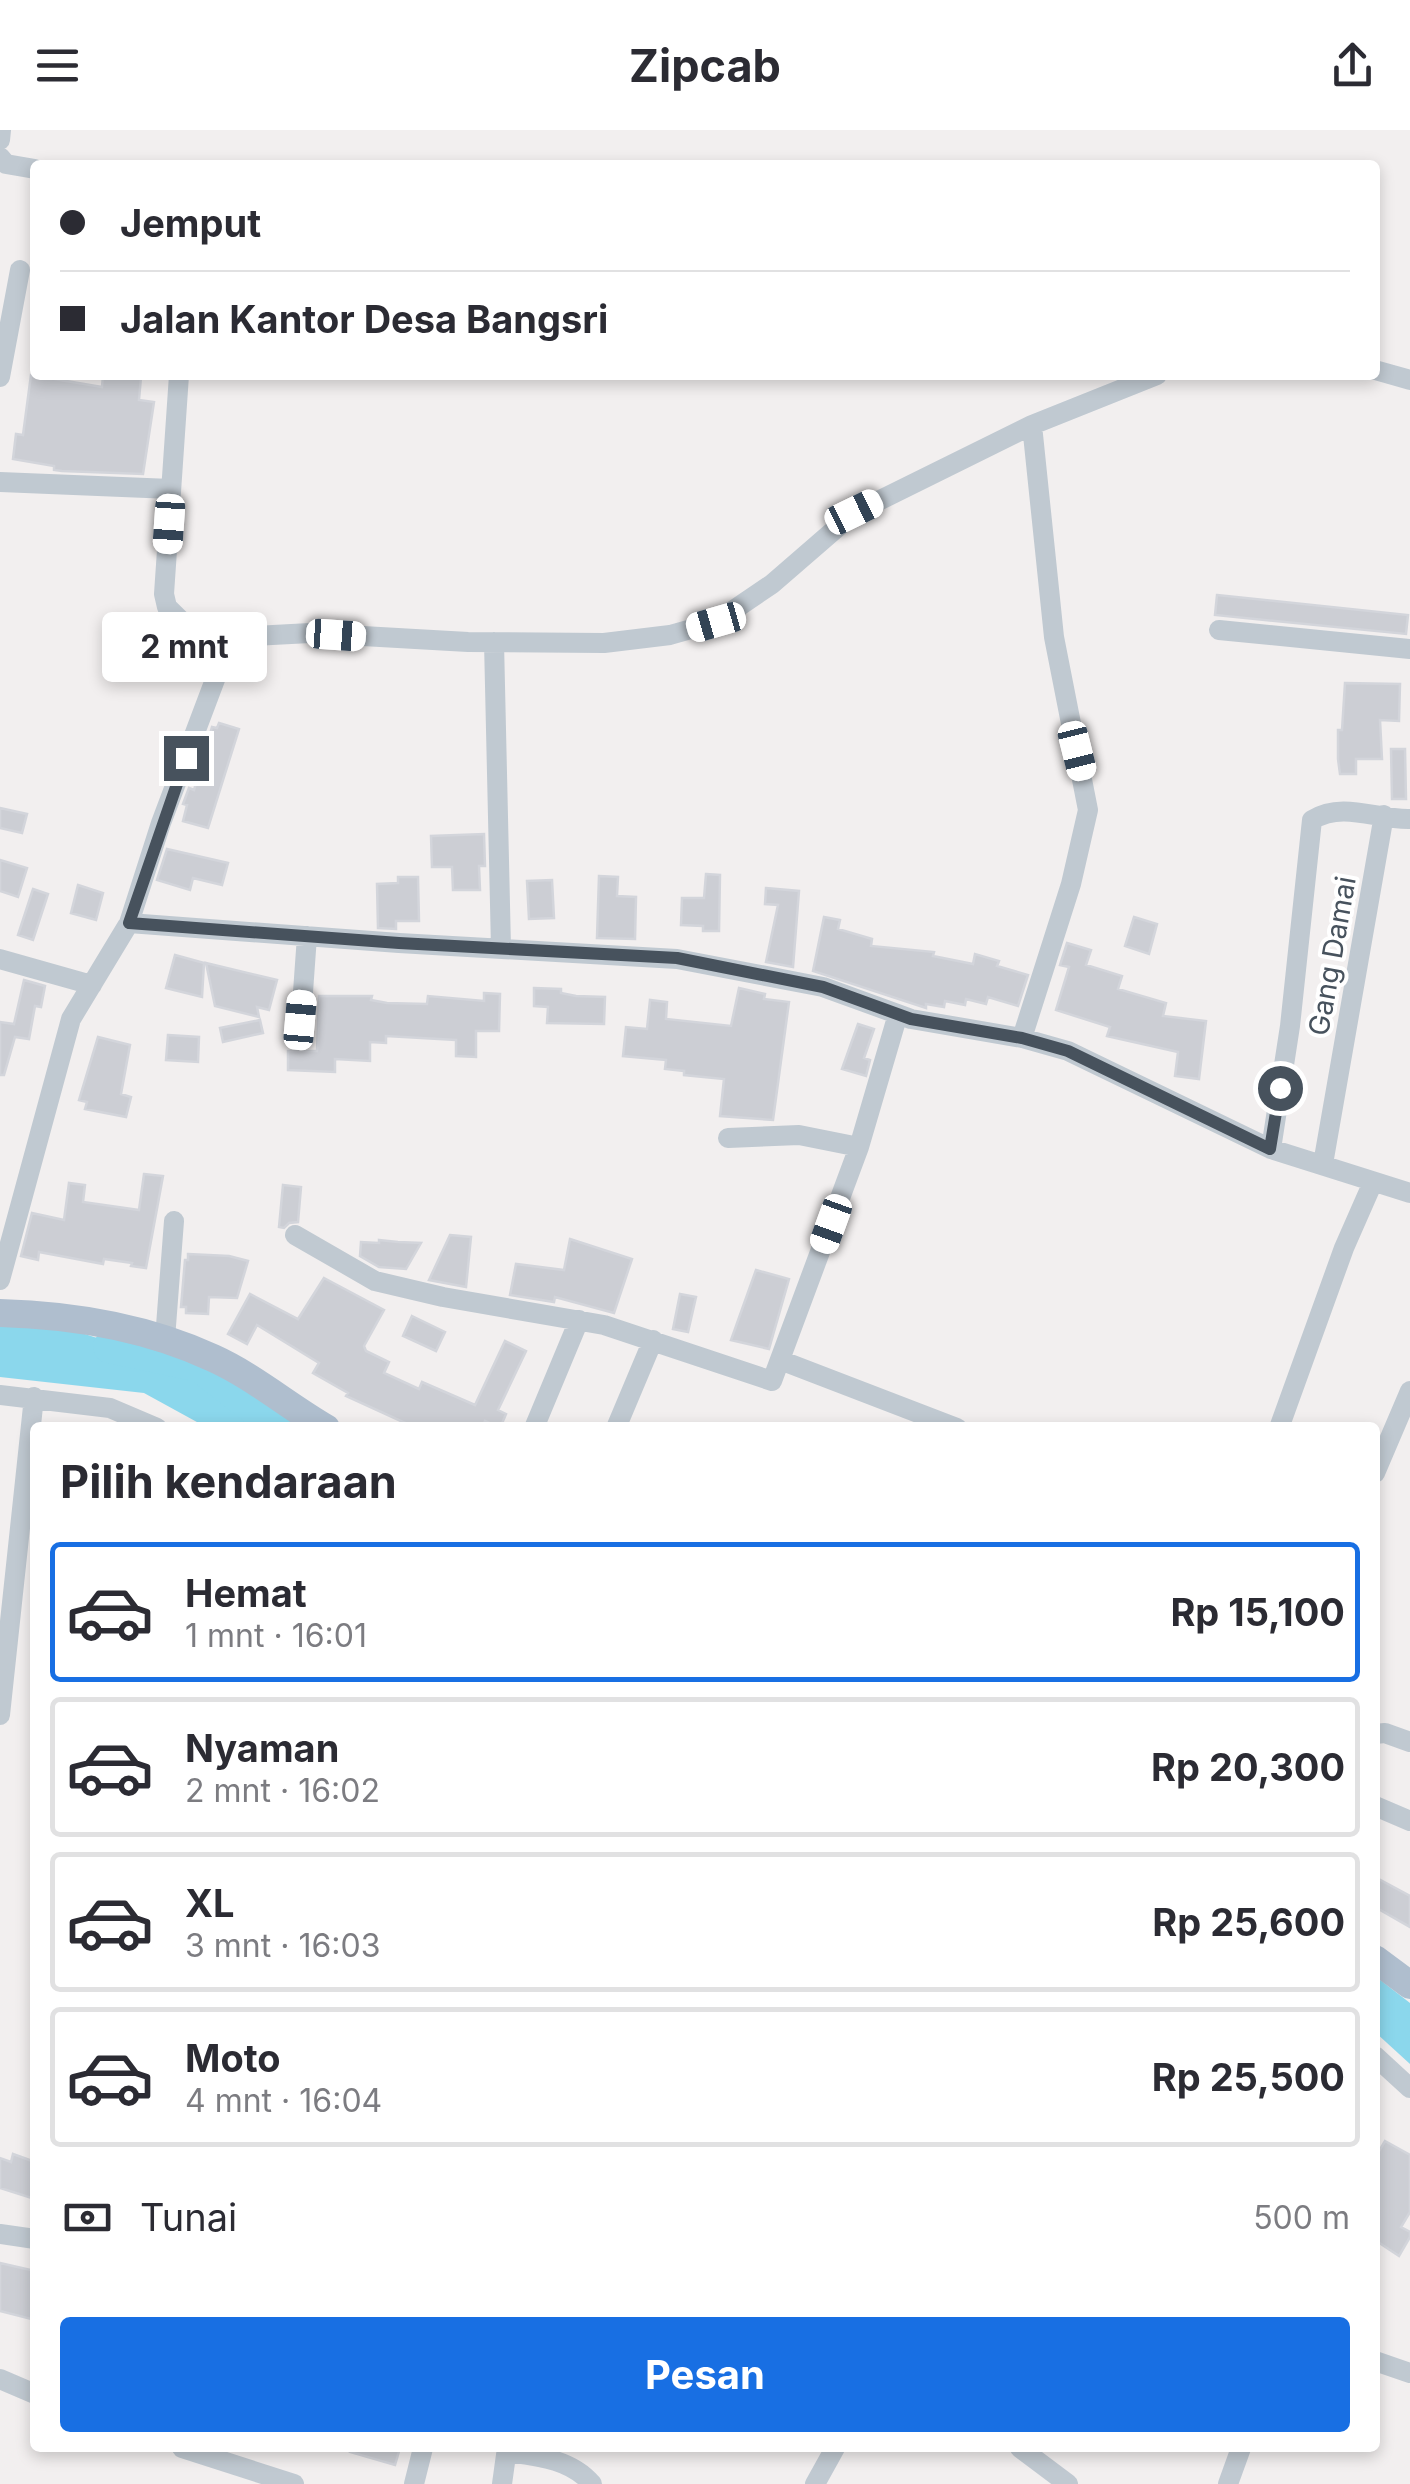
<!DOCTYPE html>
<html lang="id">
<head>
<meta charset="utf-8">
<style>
	body { margin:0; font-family:Inter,sans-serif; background:#f2f2f3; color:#2b2b33; height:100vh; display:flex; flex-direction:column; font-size:38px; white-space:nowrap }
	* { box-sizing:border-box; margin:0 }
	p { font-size:32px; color:#7c7c81 }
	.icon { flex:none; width:55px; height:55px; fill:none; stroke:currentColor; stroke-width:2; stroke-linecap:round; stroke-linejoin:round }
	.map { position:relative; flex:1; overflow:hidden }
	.drawer { position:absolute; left:30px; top:1292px; width:1350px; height:1030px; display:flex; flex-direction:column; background:#fff; border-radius:10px; box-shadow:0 5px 15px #0003 }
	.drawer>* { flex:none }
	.guide { position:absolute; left:30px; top:30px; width:1350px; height:220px; border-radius:10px; box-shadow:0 5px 15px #0003; display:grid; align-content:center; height:220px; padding:0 30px; background:#fff }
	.end { position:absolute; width:45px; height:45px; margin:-22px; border:12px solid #47525d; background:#fff; box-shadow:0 0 0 5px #fff }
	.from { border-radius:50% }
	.bubble { position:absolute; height:70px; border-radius:10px; background:#fff; box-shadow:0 5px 15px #0003; font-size:32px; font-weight:700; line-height:70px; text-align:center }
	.car { position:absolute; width:30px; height:60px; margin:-30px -15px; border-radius:12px; box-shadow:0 0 8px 2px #0007; background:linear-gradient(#fff 24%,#345 0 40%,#fff 0 76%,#345 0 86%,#fff 0) }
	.guide b { display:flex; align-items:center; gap:35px; height:95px; font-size:38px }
	.guide b+b { border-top:2px solid #e1e1e2 }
	.guide i { width:25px; height:25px; background:#2b2b33 }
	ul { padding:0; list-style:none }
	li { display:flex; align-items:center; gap:30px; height:140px; margin:0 20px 15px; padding:0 10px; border:5px solid #e1e1e2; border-radius:10px }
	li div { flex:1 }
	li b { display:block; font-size:38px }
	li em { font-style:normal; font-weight:700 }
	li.on { border-color:#186fe3 }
	li>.icon { width:90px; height:90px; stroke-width:1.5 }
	h2 { padding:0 30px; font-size:45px; line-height:120px }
	.pay { display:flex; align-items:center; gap:25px; height:110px; padding:0 30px; font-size:38px }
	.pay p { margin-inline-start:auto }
	.button { display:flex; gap:20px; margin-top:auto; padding:20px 30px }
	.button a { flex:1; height:115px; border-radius:10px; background:#186fe3; color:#fff; font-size:40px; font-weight:700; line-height:115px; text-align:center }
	header { display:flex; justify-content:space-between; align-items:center; height:130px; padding:0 30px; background:#fff; font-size:45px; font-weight:700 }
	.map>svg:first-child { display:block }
	.water { fill:#8bd7ec }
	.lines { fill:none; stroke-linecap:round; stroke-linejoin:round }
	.river { stroke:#8bd7ec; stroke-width:32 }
	.building { fill:#ccced4; stroke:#d3d5db; stroke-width:2.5 }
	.minor { stroke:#c0c9d1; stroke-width:20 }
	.major { stroke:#afbece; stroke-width:28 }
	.route { stroke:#47525d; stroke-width:12 }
	.labels { text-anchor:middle; stroke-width:8; stroke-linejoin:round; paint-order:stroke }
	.street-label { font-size:28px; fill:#47525d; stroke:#fff }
</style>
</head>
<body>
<header><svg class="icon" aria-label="menu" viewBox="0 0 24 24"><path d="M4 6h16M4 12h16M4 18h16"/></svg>Zipcab<svg class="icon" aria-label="share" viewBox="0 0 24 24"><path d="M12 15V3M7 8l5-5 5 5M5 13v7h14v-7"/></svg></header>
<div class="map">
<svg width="1410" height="2354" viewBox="0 0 1410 2354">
	<rect width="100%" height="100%" fill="#f2efef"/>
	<path class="water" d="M 0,1191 L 54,1194 L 214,1246 L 292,1297 L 206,1297 L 144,1263 L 0,1247 Z
		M 1375,1846 L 1410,1873 L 1410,1934 L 1375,1902 Z"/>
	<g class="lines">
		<path class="river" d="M 109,1217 L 199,1236 L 279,1298"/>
	</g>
	<path class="building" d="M 31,245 L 102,257 L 103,245 L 141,247 L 139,270 L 154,272 L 143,344 L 62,341 L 54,340 L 54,336 L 13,329 L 16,304 L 23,305 Z
		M 1217,465 L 1408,485 L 1406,504 L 1215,485 Z
		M 1345,553 L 1400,554 L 1399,591 L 1380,590 L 1382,629 L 1356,629 L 1356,644 L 1340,644 L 1338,629 L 1338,600 L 1342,600 Z
		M 219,593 L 239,599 L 208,698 L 183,691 L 187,675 L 183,674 L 189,658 L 194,660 L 212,597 L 217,598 Z
		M 1391,619 L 1405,619 L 1406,669 L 1392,669 Z
		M 0,678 L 27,684 L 22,703 L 0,698 Z
		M 484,704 L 485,736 L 479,736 L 480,760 L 453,760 L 452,737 L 432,737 L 431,706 Z
		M 167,719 L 228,733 L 222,755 L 193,748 L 190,760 L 157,750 Z
		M 0,730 L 27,738 L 18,767 L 0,761 Z
		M 706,744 L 720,745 L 719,801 L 703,801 L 703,796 L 681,795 L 682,768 L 704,768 Z
		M 599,746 L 618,747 L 617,766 L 636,767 L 635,809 L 597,808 Z
		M 398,747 L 418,747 L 419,791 L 396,791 L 396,799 L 378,798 L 377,754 L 398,753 Z
		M 552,750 L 554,788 L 529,789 L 527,751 Z
		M 78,755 L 103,763 L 96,790 L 71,783 Z
		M 766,758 L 799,761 L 793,837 L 766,832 L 778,775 L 765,774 Z
		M 33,759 L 48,764 L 33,810 L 18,805 Z
		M 824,787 L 840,790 L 838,799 L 872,809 L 871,816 L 934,822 L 933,826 L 973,834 L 975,824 L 999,831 L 997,836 L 1028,845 L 1018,876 L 988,867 L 986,874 L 966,869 L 965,875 L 945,871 L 944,877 L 926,874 L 926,878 L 813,841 Z
		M 1134,787 L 1157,794 L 1149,824 L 1125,816 Z
		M 1067,813 L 1091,820 L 1086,835 L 1122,846 L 1118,859 L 1166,873 L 1163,886 L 1206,891 L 1199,949 L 1175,946 L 1178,922 L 1107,906 L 1110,897 L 1056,880 L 1069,837 L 1060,835 Z
		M 175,825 L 204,833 L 202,867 L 166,858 Z
		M 206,833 L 277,850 L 269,880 L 257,877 L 259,887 L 215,876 Z
		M 24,850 L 45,856 L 41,877 L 35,876 L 29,909 L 15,907 L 4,945 L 0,945 L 0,892 L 14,894 Z
		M 534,858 L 561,859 L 561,863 L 576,866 L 605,867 L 604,894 L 547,893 L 548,877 L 534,876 Z
		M 739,858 L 765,864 L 764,869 L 789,872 L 773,990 L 720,986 L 724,949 L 684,945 L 684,941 L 665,939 L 666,930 L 623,926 L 626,897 L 647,899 L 650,870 L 667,872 L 666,889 L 731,896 Z
		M 484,863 L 500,864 L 499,901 L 476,901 L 476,927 L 456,926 L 456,910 L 386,906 L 386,913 L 370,912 L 370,931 L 335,929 L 335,942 L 288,940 L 288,921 L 317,921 L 319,866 L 372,866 L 371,870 L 387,873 L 427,874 L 428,866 L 484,871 Z
		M 260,890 L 263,903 L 223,912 L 220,898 Z
		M 858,894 L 874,899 L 864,928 L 870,930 L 866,946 L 842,939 Z
		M 168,905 L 199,907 L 198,932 L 166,930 Z
		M 98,907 L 130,915 L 121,964 L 131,967 L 126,987 L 85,979 L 87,972 L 79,970 Z
		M 144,1044 L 163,1046 L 146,1138 L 131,1136 L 132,1133 L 104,1129 L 103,1134 L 39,1122 L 38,1130 L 21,1126 L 32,1083 L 64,1090 L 69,1053 L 85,1055 L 83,1072 L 139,1080 Z
		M 283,1055 L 301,1057 L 298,1092 L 289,1093 L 284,1098 L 279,1097 Z
		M 450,1105 L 471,1107 L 466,1157 L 429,1150 Z
		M 570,1109 L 632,1129 L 614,1183 L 555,1167 L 554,1172 L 510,1165 L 516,1134 L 564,1140 Z
		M 379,1110 L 398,1112 L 421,1113 L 406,1139 L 379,1137 L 360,1126 L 361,1112 L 379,1113 Z
		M 188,1124 L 229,1126 L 248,1131 L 237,1168 L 209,1167 L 208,1184 L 186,1183 L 186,1177 L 181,1177 L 185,1130 L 188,1130 Z
		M 756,1140 L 789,1149 L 769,1219 L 731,1210 Z
		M 324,1148 L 384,1180 L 364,1216 L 366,1221 L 389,1232 L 384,1243 L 419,1259 L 422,1252 L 475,1275 L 505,1211 L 526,1221 L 498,1280 L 506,1284 L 500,1298 L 485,1291 L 482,1298 L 416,1298 L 346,1266 L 348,1263 L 313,1243 L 319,1233 L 257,1195 L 247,1214 L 228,1204 L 250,1164 L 298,1189 Z
		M 680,1164 L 696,1167 L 688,1202 L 673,1199 Z
		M 412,1186 L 445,1202 L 436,1221 L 403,1206 Z
		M 1375,1747 L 1410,1766 L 1410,1797 L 1375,1777 Z
		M 1385,2011 L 1410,2025 L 1410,2082 L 1401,2097 L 1410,2102 L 1410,2107 L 1399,2126 L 1375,2110 L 1375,2028 Z
		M 13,2024 L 35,2032 L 35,2069 L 0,2058 L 0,2028 L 11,2032 Z
		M 0,2133 L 35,2141 L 35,2190 L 0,2181 Z
		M 351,2318 L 400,2318 L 395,2335 L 350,2322 Z"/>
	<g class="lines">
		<path class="minor" d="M 0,10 L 1,0
			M 0,27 L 6,34 L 35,39
			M 1375,240 L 1410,250
			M 179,245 L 164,464 L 167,477 L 222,531
			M 0,247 L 20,140
			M 0,352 L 171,359
			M 1219,500 L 1410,519
			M 494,512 L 501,818
			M 129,793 L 399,813 L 677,829 L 823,857 L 911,889 L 1022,908 L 1068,921 L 1271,1019 L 1410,1063
			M 0,829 L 92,855
			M 301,890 L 307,806
			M 1022,908 L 1071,754 L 1088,680 L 1054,507 L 1032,295
			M 728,1008 L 799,1005 L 859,1017
			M 1271,1019 L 1290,896 L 1312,690 C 1344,671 1376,690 1410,689
			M 1323,1034 L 1384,685
			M 295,1105 L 375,1151 L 443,1167 L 604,1195 L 772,1251 L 859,1017 L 898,884
			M 0,1150 L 71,889 L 129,793 L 161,693 L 222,531 L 236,515 L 253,506 L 310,503 L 468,512 L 604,513 L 670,505 L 716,492 L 772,454 L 854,383 L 1032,295 L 1157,245
			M 165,1209 L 174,1091
			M 780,1230 L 957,1298
			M 0,1265 L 110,1278 L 157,1298
			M 534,1298 L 579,1190
			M 616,1298 L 653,1210
			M 1279,1298 L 1344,1118 L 1373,1052
			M 1375,1343 L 1410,1261
			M 0,1585 L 34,1267
			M 1375,1604 L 1385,1603 L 1410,1612
			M 1375,1676 L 1410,1691
			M 1375,1926 L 1410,1958
			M 0,2104 L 35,2109
			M 1375,2231 L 1410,2243
			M 0,2249 L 35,2264
			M 182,2318 L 294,2354
			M 1020,2318 L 1068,2354
			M 507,2322 C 537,2326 571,2329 592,2354
			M 414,2354 L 423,2318
			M 502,2354 L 507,2318
			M 815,2354 L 835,2318
			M 1228,2354 L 1241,2318"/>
		<path class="major" d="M 0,1183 C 73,1185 146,1197 213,1228 C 253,1246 288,1276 326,1298
			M 1375,1829 L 1410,1855"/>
	</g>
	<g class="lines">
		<path class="route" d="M 186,628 L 129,793 L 399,813 L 677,828 L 823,857 L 911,889 L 1022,908 L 1068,921 L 1270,1019 L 1280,958"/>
	</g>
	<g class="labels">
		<g class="street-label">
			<text transform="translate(1332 826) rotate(-80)" y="10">Gang Damai</text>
		</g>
	</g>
</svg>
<i class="end from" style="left:1280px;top:958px"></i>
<i class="end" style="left:186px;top:628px"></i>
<div class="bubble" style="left:102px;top:482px;width:165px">2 mnt</div>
<i class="car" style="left:854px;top:382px;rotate:64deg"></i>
<i class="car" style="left:169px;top:394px;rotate:184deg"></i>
<i class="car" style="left:716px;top:492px;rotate:254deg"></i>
<i class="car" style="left:336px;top:505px;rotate:94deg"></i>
<i class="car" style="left:1077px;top:621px;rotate:166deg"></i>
<i class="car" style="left:300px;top:890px;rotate:5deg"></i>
<i class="car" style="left:831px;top:1094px;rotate:200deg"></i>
<div class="guide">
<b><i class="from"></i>Jemput</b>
<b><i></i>Jalan Kantor Desa Bangsri</b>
</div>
<section class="drawer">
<h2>Pilih kendaraan</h2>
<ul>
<li class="on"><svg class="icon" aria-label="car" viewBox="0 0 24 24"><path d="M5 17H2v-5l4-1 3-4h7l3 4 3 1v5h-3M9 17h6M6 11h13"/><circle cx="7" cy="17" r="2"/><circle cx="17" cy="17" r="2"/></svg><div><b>Hemat</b><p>1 mnt · 16:01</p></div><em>Rp 15,100</em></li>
<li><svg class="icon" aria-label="car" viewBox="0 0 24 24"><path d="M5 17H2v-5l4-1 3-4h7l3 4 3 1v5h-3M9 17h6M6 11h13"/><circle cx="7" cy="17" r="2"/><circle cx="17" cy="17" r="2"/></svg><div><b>Nyaman</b><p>2 mnt · 16:02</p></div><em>Rp 20,300</em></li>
<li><svg class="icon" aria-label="car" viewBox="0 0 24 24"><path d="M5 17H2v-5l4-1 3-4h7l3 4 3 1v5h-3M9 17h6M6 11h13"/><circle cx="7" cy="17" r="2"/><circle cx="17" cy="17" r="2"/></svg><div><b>XL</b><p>3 mnt · 16:03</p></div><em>Rp 25,600</em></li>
<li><svg class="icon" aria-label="car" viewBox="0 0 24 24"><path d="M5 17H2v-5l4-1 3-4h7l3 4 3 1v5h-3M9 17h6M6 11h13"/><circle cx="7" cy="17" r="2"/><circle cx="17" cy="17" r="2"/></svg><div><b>Moto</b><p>4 mnt · 16:04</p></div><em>Rp 25,500</em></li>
</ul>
<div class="pay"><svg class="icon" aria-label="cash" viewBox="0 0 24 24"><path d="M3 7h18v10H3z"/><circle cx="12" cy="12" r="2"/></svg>Tunai<p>500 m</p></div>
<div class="button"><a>Pesan</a></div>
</section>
</div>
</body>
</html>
